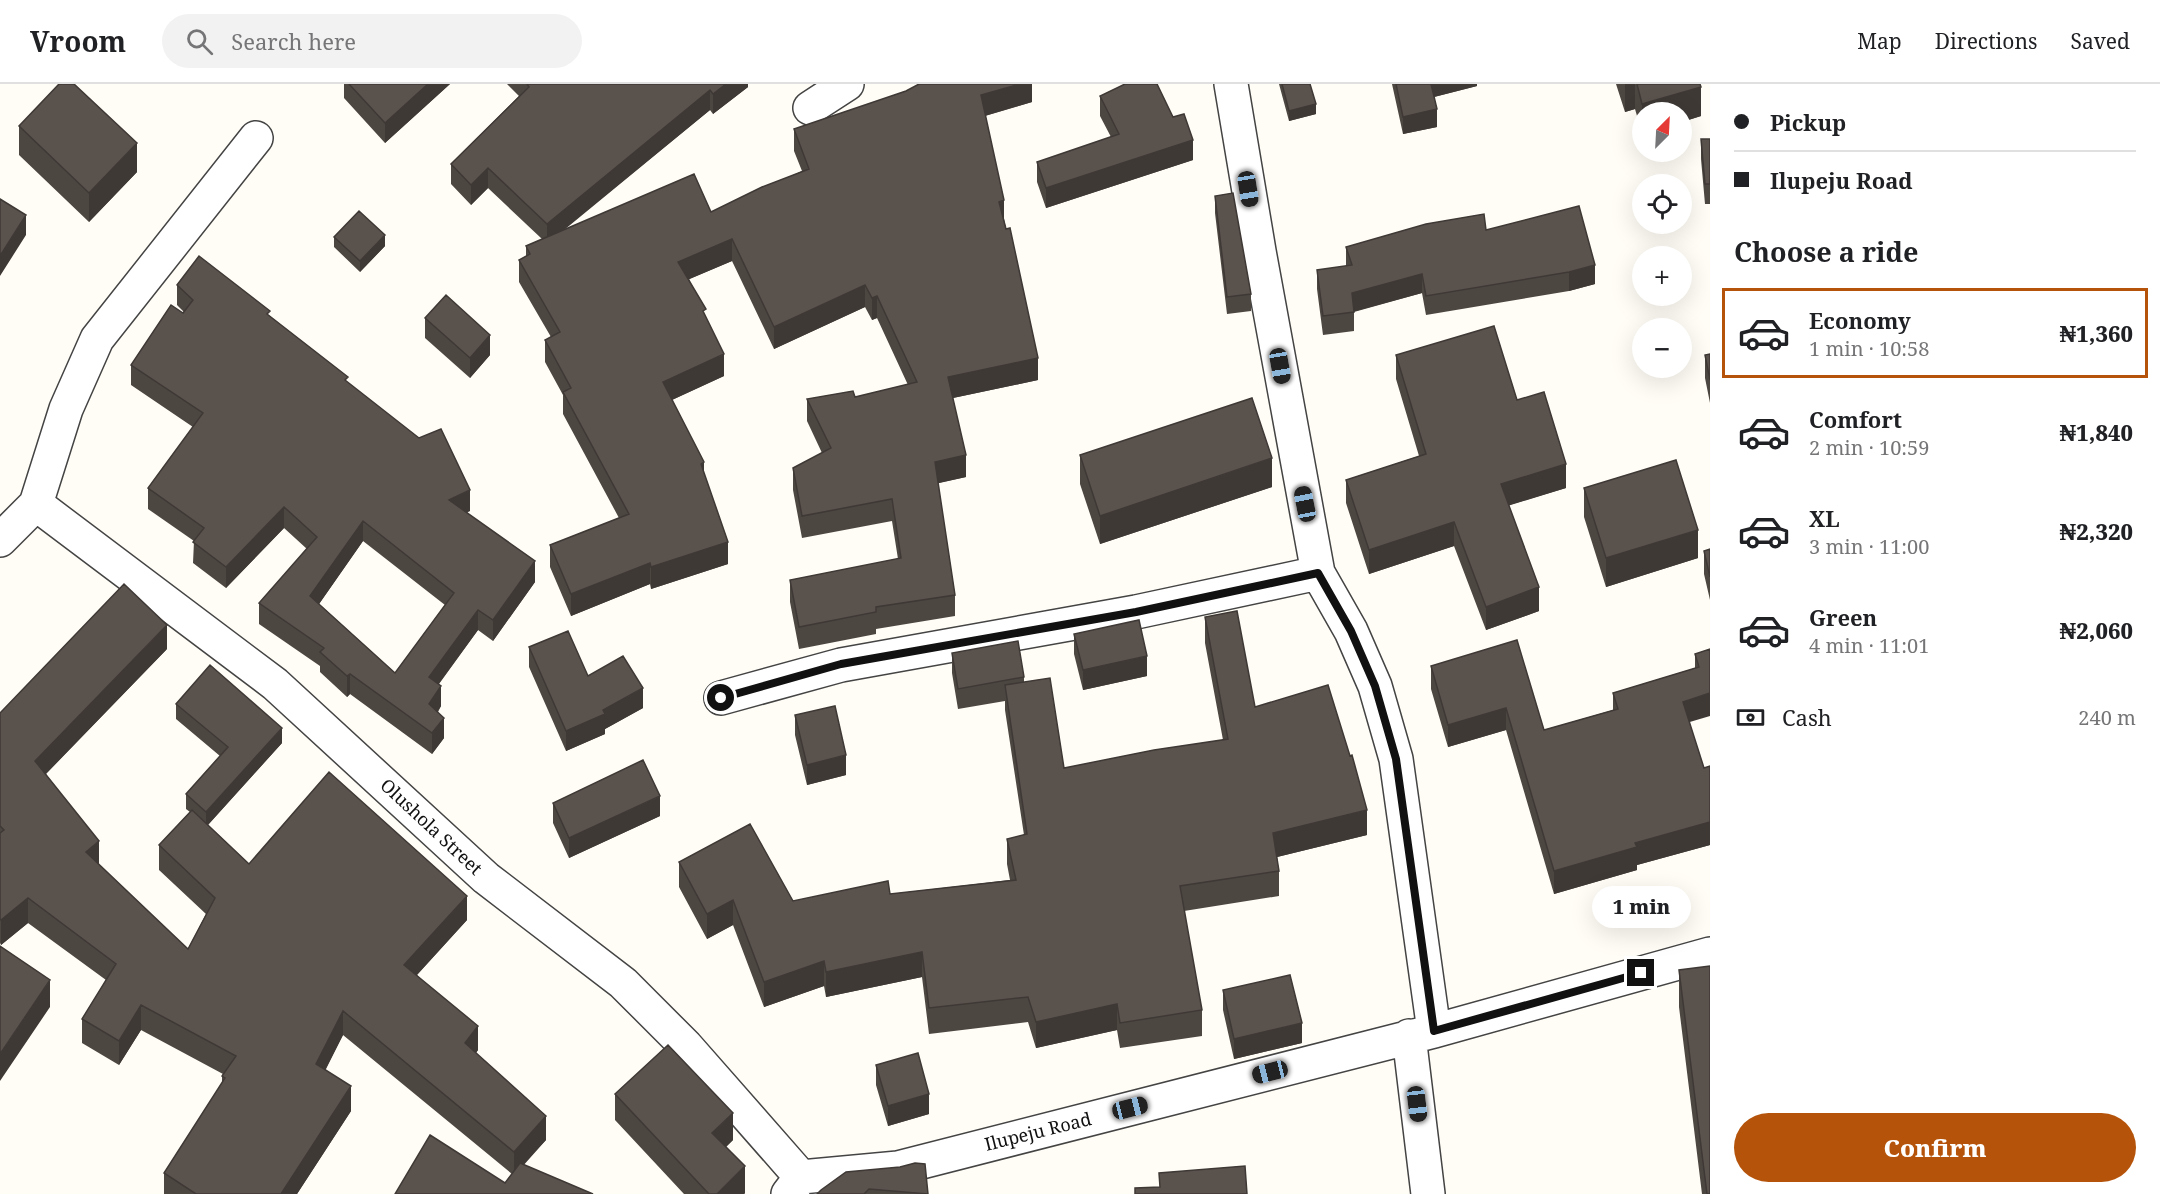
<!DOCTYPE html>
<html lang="en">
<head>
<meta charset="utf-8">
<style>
	body { margin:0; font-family:"Noto Serif",serif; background:#f2f2f2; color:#202124; height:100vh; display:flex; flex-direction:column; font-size:22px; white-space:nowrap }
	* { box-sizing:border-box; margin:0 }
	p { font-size:20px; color:#757577 }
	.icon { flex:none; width:33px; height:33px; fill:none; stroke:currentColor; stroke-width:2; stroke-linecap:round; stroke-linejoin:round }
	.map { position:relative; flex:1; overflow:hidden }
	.drawer { display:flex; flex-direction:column; background:#fff; width:450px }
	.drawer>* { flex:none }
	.top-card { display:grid; align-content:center; height:132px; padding:0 24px; background:#fff }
	.needle { width:39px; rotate:24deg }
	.buttons { position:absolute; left:1632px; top:18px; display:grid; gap:12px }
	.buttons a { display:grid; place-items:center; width:60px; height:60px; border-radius:50%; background:#fff; box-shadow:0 6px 24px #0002; font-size:30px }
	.end { position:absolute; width:27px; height:27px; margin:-14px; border:8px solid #111; background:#fff; box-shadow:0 0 0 3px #fff }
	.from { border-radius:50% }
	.bubble { position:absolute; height:42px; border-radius:21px; background:#fff; box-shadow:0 6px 24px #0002; font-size:20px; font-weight:800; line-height:42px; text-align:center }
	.car { position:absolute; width:18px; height:36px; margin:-18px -9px; border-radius:8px; box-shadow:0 0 4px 2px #0007; background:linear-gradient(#222 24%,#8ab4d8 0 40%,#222 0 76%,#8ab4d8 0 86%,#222 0) }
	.top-card b { display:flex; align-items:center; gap:21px; height:57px; font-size:22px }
	.top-card b+b { border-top:2px solid #e0e0e0 }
	.top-card i { width:15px; height:15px; background:#202124 }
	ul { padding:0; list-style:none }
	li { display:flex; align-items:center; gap:18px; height:90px; margin:0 12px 9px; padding:0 12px; border:3px solid transparent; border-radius:0px }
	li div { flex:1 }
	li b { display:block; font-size:22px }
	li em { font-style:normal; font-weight:800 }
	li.current { border-color:#b45309 }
	li>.icon { width:54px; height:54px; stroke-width:1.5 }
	h2 { padding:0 24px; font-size:27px; line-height:72px }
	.pay { display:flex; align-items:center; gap:15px; height:66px; padding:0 24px; font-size:22px }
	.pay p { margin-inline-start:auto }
	.cta { display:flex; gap:12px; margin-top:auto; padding:12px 24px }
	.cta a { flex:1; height:69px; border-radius:36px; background:#b45309; color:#fff; font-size:24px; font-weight:800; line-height:69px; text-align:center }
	header { display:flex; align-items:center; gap:36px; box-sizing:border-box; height:84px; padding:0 30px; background:#fff; border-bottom:2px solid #e0e0e0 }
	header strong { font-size:28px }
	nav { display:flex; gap:33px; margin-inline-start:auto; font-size:21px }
	.search { width:420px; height:54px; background:#f2f2f2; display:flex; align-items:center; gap:15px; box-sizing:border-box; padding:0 21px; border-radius:33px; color:#757577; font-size:22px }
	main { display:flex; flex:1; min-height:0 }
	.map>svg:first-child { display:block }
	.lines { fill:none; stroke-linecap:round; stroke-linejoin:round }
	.minor-casing { stroke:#444; stroke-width:36 }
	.minor { stroke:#fff; stroke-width:33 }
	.wall { fill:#4d4742; fill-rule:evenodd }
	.shaded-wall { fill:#3f3936 }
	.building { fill:#5a524d; stroke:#3f3936; stroke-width:1.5; fill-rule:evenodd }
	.route { stroke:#111; stroke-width:8 }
	.labels { text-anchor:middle; stroke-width:6; stroke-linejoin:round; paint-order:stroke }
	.street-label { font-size:18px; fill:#111; stroke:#fff }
</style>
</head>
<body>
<header>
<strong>Vroom</strong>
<div class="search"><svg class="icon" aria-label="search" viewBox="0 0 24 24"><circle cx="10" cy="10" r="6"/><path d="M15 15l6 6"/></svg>Search here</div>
<nav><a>Map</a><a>Directions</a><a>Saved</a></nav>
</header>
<main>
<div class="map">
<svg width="1710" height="1110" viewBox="0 0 1710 1110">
	<rect width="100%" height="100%" fill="#fffdf5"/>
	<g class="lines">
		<g class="minor-casing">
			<path id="minor" d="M 1231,0 L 1259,167 L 1318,489 L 1351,547 L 1375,602 L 1396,675 L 1434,947
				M 810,24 L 847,0
				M 36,420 L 275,600 L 486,794 L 623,899 L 686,962 L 801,1093
				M 0,456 L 36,420 L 66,325 L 97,255 L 256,54
				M 721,614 L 841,581 L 1136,528 L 1318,489
				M 1409,952 L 1428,1110
				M 788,1110 L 801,1093 L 898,1084 L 1434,947 L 1710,870"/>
		</g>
		<use href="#minor" class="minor"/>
	</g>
	<path class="wall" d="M 344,0 L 450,0 L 385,59 L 344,14 Z
		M 507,0 L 748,0 L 748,3 L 713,30 L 710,26 L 564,145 L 711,128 L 802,87 L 794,67 L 794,45 L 1032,0 L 1032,18 L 985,32 L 1004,135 L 1038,296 L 953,314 L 966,393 L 938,399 L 955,511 L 955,532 L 876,545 L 876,550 L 799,565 L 790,518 L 790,496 L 898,475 L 892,437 L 802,454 L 793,406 L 793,384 L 822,369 L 807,337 L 807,315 L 855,313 L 908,301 L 877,234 L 872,236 L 865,223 L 774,265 L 732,177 L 689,195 L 706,234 L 724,292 L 672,316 L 704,390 L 728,480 L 651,505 L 650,500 L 571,532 L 550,483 L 550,461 L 619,434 L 563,330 L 563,311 L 545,278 L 545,256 L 551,253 L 519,198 L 519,176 L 526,172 L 526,162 L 542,155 L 488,104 L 471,121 L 451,100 L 451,80 L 519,12 Z
		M 1279,0 L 1310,0 L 1316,30 L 1289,37 Z
		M 1392,0 L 1477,0 L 1477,2 L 1434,13 L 1437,43 L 1403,50 Z
		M 1616,0 L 1700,0 L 1701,32 L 1682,38 L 1682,28 L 1642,49 L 1635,25 L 1625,28 Z
		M 1100,12 L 1193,76 L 1046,124 L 1037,98 L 1037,78 L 1111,53 L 1100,32 Z
		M 19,42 L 137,88 L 89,138 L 19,71 Z
		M 1701,55 L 1710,55 L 1710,120 L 1705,120 L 1701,75 Z
		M 1215,112 L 1251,210 L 1251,227 L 1227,230 L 1215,129 Z
		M 1486,146 L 1595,200 L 1569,207 L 1426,231 L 1422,209 L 1354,228 L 1354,247 L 1323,251 L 1317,205 L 1317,186 L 1346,182 L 1346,163 Z
		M 334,153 L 385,162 L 360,188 L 334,163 Z
		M 177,201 L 270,232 L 348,299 L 470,427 L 467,428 L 535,498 L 493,557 L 478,546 L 439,600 L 441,622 L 438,628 L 444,654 L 432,670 L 350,610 L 347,613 L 320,588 L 320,582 L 259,540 L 259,519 L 307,465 L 284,444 L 226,504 L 193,479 L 194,457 L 148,425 L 148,404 L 193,343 L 131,301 L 131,281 L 184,228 L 177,221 ZM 363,457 L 445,521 L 395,589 L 319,520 Z
		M 425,234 L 490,271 L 470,294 L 425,254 Z
		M 1710,270 L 1710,319 L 1705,294 L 1705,271 Z
		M 1396,271 L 1517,316 L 1566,404 L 1509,421 L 1539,527 L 1486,546 L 1454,462 L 1369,490 L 1346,419 L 1346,396 L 1419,372 L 1396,295 Z
		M 1080,371 L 1272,403 L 1100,460 L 1080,400 Z
		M 1584,404 L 1698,474 L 1606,503 L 1584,433 Z
		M 1710,465 L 1710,516 L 1704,490 L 1704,467 Z
		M 1205,533 L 1255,623 L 1367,751 L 1277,773 L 1279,787 L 1279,812 L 1184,827 L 1202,926 L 1202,952 L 1120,964 L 1117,946 L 1036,964 L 1028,938 L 929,950 L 922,893 L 826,913 L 824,902 L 764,923 L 733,841 L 707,855 L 679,803 L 679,778 L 793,817 L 890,810 L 1010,796 L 1007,780 L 1007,755 L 1024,751 L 1005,626 L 1005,617 L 958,625 L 952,589 L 952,569 L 1024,593 L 1024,598 L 1064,684 L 1223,656 L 1205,559 Z
		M 1074,550 L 1147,592 L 1083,606 L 1074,570 Z
		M 529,563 L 588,592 L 643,624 L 605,645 L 605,650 L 566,667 L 529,583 Z
		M 167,565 L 46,690 L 99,781 L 188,865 L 206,830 L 159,786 L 159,761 L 190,728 L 186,725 L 186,710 L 220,672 L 176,635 L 176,620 L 282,659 L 208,741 L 249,780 L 467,836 L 417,891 L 478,966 L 476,969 L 546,1056 L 505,1099 L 512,1090 L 343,951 L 325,986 L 351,1027 L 297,1110 L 164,1110 L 164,1089 L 222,1000 L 222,992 L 223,990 L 141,946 L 119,981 L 82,959 L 82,935 L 106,896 L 28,839 L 1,861 L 0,859 L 0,629 Z
		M 1710,565 L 1689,638 L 1704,684 L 1710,682 L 1710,761 L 1637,781 L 1637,786 L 1554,810 L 1506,646 L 1448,663 L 1431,605 L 1431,582 L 1544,646 L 1613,626 L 1613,609 L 1695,584 L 1695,570 Z
		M 795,631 L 846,691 L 807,701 L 795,651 Z
		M 553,719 L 660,732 L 569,774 L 553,739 Z
		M 1679,886 L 1710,1110 L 1702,1110 L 1679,923 Z
		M 1223,906 L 1302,959 L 1234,975 L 1223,926 Z
		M 876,981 L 929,1030 L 888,1042 L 876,1001 Z
		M 615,1010 L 733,1056 L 726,1063 L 745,1109 L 744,1110 L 684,1110 L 615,1036 Z
		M 846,1088 L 928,1110 L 817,1110 Z"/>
	<path class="shaded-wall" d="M 428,0 L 450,0 L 385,59 L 385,39 Z
		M 726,0 L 748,0 L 748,3 L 713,30 L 713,10 Z
		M 1020,0 L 1032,0 L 1032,18 L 981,33 L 981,11 Z
		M 1430,0 L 1477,0 L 1477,2 L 1430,14 Z
		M 1625,0 L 1635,0 L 1635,25 L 1625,28 Z
		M 1701,3 L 1701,32 L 1682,38 L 1682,28 L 1642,28 L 1642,49 L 1642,20 Z
		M 710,6 L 710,26 L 547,160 L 547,140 Z
		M 1316,20 L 1316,30 L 1289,37 L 1289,27 Z
		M 1437,25 L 1437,43 L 1403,50 L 1403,33 Z
		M 1193,56 L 1193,76 L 1046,124 L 1046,104 Z
		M 137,59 L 137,88 L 89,138 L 89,109 Z
		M 488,84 L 488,104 L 471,121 L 471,101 Z
		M 1004,116 L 1004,138 L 999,118 Z
		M 26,131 L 26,151 L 0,192 L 0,172 Z
		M 385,151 L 385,162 L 360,188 L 360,177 Z
		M 732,155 L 732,177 L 678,200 L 678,178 Z
		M 1595,181 L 1595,200 L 1569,207 L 1569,188 Z
		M 1422,190 L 1422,209 L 1352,228 L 1352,209 Z
		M 865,201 L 865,223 L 774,265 L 774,243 Z
		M 877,212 L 877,234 L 872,236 L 872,214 Z
		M 490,251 L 490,271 L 470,294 L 470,274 Z
		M 724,270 L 724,292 L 663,320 L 663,298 Z
		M 1038,274 L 1038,296 L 948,315 L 948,293 Z
		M 966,371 L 966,393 L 935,400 L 935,378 Z
		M 1272,374 L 1272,403 L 1100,460 L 1100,432 Z
		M 704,378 L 704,400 L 701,380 Z
		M 1566,380 L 1566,404 L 1501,424 L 1501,400 Z
		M 470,406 L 470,427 L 449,436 L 449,416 Z
		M 284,423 L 284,444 L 226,504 L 226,483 Z
		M 363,437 L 363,457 L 310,533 L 310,512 Z
		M 1454,438 L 1454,462 L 1369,490 L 1369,466 Z
		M 1698,446 L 1698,474 L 1606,503 L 1606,474 Z
		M 728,458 L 728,480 L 651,505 L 651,483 Z
		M 535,477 L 535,498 L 493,557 L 493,536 Z
		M 650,479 L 650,500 L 571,532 L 571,510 Z
		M 1539,503 L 1539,527 L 1486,546 L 1486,523 Z
		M 478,526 L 478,546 L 429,613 L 429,593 Z
		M 167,541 L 167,565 L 35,701 L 35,677 Z
		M 1147,572 L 1147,592 L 1083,606 L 1083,586 Z
		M 350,590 L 350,610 L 347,613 L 347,592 Z
		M 441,602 L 441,622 L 429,640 L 429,620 Z
		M 643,604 L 643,624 L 605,645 L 605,650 L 566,667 L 566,647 Z
		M 1710,609 L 1710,632 L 1683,640 L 1683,618 Z
		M 1506,624 L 1506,646 L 1448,663 L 1448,641 Z
		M 444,634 L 444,654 L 432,670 L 432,649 Z
		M 282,644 L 282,659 L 206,743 L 206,728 Z
		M 846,671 L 846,691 L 807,701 L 807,681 Z
		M 660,712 L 660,732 L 569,774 L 569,754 Z
		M 1367,726 L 1367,751 L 1273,774 L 1273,749 Z
		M 1710,738 L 1710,761 L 1637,781 L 1637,786 L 1554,810 L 1554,787 L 1635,759 Z
		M 99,757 L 99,782 L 86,768 Z
		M 467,812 L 467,836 L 404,905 L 404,881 Z
		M 28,814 L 28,839 L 1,861 L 1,836 Z
		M 733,816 L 733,841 L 707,855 L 707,830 Z
		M 922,868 L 922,893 L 826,913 L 826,888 Z
		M 824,877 L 824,902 L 764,923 L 764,898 Z
		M 50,896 L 50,923 L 0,997 L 0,970 Z
		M 1117,920 L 1117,946 L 1036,964 L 1036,938 Z
		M 141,921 L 141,946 L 119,981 L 119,957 Z
		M 343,927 L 343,951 L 316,1005 L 316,980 Z
		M 1302,939 L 1302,959 L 1234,975 L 1234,955 Z
		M 478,942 L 478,966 L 465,983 L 465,959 Z
		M 351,1002 L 351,1027 L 297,1110 L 281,1110 Z
		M 929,1010 L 929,1030 L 888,1042 L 888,1022 Z
		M 733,1029 L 733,1056 L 712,1076 L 712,1049 Z
		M 546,1032 L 546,1056 L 514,1092 L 514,1068 Z
		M 745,1082 L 745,1109 L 744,1110 L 717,1110 Z"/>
	<path class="building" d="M 59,0 L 74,0 L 137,59 L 89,109 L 19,42 Z
		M 349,0 L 428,0 L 385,39 Z
		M 527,0 L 726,0 L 713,10 L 710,6 L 547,140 L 488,84 L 471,101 L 451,80 L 529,3 Z
		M 919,0 L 1020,0 L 981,11 L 1004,116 L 999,118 L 1006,145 L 1010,144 L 1038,274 L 948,293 L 966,371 L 935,378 L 955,511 L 876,523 L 876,528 L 799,543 L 790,496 L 901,474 L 892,415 L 802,432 L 793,384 L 831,364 L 807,315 L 853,307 L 855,313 L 917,298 L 877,212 L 872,214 L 865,201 L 774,243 L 732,155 L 678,178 L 706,225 L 703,227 L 724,270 L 663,298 L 704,378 L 701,380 L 728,458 L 651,483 L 650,479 L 571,510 L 550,461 L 629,430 L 563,308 L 571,304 L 545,256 L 560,248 L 519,176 L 530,170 L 526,162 L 694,90 L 711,128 L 762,103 L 809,85 L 794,45 L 906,7 Z
		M 1125,0 L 1157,0 L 1173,33 L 1184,30 L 1193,56 L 1046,104 L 1037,78 L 1119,50 L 1100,12 Z
		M 1282,0 L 1310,0 L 1316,20 L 1289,27 Z
		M 1396,0 L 1431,0 L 1437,25 L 1403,33 Z
		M 1637,0 L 1700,0 L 1701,3 L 1642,20 Z
		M 1701,55 L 1710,55 L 1710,100 L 1705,100 Z
		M 1233,109 L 1251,210 L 1227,213 L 1215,112 Z
		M 0,115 L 26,131 L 0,172 Z
		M 1579,122 L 1595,181 L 1569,188 L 1426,212 L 1422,190 L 1352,209 L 1354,228 L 1323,232 L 1317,186 L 1352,181 L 1346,163 L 1426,140 L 1484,130 L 1486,146 Z
		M 359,127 L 385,151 L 360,177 L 334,153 Z
		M 199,172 L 270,227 L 267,230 L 348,293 L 345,296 L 419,354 L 441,345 L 470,406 L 449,416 L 535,477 L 493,536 L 478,526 L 429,593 L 441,602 L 429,620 L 444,634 L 432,649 L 350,590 L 347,592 L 320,568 L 324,564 L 259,519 L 317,453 L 284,423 L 226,483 L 193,458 L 204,444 L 148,404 L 203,329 L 131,281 L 171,221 L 183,229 L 193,216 L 177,201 ZM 363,437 L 454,509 L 395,589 L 310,512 Z
		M 446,211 L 490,251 L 470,274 L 425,234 Z
		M 1494,242 L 1517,316 L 1544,308 L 1566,380 L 1501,400 L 1539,503 L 1486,523 L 1454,438 L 1369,466 L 1346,396 L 1426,370 L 1396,271 Z
		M 1710,270 L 1710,296 L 1705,271 Z
		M 1252,314 L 1272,374 L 1100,432 L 1080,371 Z
		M 1676,376 L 1698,446 L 1606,474 L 1584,404 Z
		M 1710,465 L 1710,493 L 1704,467 Z
		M 124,500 L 167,541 L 35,677 L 99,757 L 86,768 L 188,865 L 215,814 L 159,761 L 192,726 L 249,780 L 329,688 L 467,812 L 404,881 L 478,942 L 465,959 L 546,1032 L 514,1068 L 343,927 L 316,980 L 351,1002 L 281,1110 L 196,1110 L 164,1089 L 225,994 L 222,992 L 236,972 L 141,921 L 119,957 L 82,935 L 116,880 L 28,814 L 1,836 L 0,835 L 0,749 L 4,746 L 0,742 L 0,629 Z
		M 1237,527 L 1255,623 L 1328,601 L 1350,672 L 1352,671 L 1367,726 L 1273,749 L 1279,787 L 1180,802 L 1202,926 L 1120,939 L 1117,920 L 1036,938 L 1028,913 L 929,924 L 922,868 L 826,888 L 824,877 L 764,898 L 733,816 L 707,830 L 679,778 L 750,740 L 793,817 L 888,797 L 890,810 L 1016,796 L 1007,755 L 1027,750 L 1005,601 L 1050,594 L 1064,684 L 1154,666 L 1228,655 L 1205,533 Z
		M 1139,536 L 1147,572 L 1083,586 L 1074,550 Z
		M 568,547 L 588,592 L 623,572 L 643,604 L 603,626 L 605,630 L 566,647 L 529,563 Z
		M 1517,556 L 1544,646 L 1618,625 L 1613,609 L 1699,583 L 1695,570 L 1710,565 L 1710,609 L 1683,618 L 1704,684 L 1710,682 L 1710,738 L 1635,759 L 1637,763 L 1554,787 L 1506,624 L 1448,641 L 1431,582 Z
		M 1018,557 L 1024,593 L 958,605 L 952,569 Z
		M 210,581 L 282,644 L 206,728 L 186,710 L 228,663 L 176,620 Z
		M 835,622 L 846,671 L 807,681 L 795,631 Z
		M 643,676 L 660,712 L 569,754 L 553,719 Z
		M 0,862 L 50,896 L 0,970 Z
		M 1710,882 L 1710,1110 L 1707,1110 L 1679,886 Z
		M 1290,891 L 1302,939 L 1234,955 L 1223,906 Z
		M 668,961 L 733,1029 L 712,1049 L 745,1082 L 717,1110 L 709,1110 L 615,1010 Z
		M 918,969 L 929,1010 L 888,1022 L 876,981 Z
		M 430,1051 L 505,1099 L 520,1079 L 593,1110 L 395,1110 Z
		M 915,1079 L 925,1080 L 928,1110 L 869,1105 L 864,1110 L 817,1110 L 821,1106 L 846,1088 L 900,1083 Z
		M 1245,1082 L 1247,1110 L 1135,1110 L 1135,1104 L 1160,1103 L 1159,1089 Z"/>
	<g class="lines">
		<path class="route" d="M 721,614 L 841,580 L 1136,528 L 1318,489 L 1351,547 L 1375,602 L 1396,675 L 1434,947 L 1641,889"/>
	</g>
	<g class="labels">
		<g class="street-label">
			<text transform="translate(431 743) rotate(43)" y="6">Olushola Street</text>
			<text transform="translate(1038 1048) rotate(-14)" y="6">Ilupeju Road</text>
		</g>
	</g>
</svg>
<div class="buttons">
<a><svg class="needle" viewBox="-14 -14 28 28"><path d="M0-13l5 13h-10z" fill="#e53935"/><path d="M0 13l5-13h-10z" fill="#757577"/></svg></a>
<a><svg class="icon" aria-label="locate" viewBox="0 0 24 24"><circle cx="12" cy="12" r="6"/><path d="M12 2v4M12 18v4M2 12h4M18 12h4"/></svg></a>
<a>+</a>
<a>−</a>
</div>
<i class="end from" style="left:721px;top:614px"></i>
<i class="end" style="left:1641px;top:889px"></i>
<div class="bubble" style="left:1592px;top:802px;width:99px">1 min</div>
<i class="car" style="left:1248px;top:105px;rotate:171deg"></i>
<i class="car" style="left:1280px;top:282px;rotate:170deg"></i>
<i class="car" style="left:1305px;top:420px;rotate:349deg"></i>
<i class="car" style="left:1270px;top:988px;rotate:256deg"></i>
<i class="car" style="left:1417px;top:1020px;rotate:173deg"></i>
<i class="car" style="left:1130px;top:1024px;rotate:76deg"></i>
</div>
<section class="drawer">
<div class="top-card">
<b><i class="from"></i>Pickup</b>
<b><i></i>Ilupeju Road</b>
</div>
<h2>Choose a ride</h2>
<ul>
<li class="current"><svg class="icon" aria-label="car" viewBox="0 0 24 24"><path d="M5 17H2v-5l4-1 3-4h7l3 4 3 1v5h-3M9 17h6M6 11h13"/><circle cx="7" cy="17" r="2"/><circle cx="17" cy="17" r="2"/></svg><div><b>Economy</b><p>1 min · 10:58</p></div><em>₦1,360</em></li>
<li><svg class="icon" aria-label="car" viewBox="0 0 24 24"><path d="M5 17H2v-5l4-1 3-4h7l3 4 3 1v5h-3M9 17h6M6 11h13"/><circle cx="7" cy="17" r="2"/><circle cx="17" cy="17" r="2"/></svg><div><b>Comfort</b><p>2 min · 10:59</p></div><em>₦1,840</em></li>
<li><svg class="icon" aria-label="car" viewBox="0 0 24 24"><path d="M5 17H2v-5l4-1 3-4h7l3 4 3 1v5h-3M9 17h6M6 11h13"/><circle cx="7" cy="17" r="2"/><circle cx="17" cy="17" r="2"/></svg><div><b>XL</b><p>3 min · 11:00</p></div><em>₦2,320</em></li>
<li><svg class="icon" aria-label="car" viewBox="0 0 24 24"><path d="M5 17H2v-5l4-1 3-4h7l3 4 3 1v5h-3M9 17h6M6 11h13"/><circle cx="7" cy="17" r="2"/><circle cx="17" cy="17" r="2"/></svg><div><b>Green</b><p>4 min · 11:01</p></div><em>₦2,060</em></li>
</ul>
<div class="pay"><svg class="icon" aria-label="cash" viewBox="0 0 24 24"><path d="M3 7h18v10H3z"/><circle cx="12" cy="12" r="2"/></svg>Cash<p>240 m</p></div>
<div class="cta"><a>Confirm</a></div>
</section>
</main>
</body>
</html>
